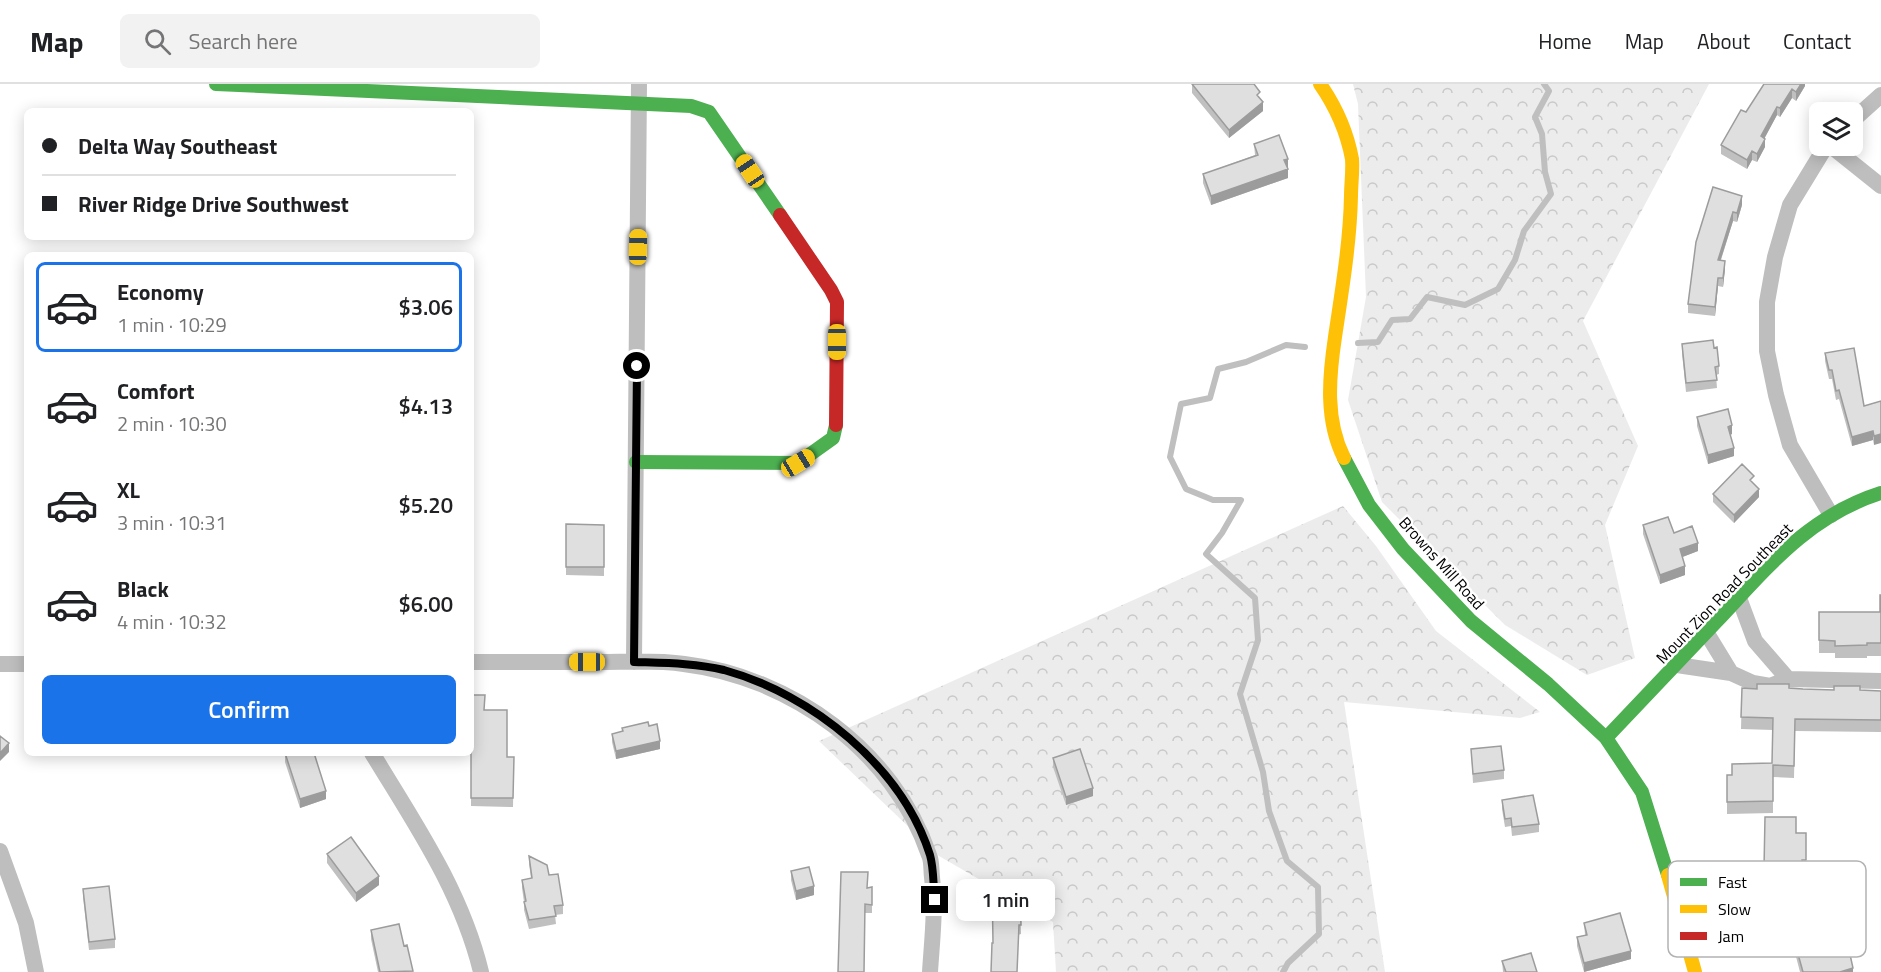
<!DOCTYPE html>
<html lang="en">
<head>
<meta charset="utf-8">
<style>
	body { margin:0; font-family:"Titillium Web",sans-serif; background:#f2f2f2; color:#202124; height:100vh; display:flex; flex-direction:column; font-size:22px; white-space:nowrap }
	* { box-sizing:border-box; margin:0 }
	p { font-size:20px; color:#757577 }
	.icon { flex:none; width:33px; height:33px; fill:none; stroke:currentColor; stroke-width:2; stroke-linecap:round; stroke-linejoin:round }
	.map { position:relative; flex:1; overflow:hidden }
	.sheet { position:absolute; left:24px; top:168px; width:450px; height:504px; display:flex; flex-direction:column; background:#fff; border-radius:9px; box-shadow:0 3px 15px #0003 }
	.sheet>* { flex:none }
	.guide { position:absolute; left:24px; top:24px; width:450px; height:132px; border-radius:9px; box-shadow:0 3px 15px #0003; display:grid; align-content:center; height:132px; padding:0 18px; background:#fff }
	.controls { position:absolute; left:1809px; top:18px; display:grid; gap:12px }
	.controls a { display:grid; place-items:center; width:54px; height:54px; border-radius:9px; background:#fff; box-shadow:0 3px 15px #0003; font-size:30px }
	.end { position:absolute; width:27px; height:27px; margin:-14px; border:8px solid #000; background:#fff; box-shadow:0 0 0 3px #fff }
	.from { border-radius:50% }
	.bubble { position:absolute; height:42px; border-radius:9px; background:#fff; box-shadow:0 3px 15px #0003; font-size:20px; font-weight:600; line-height:42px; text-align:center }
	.car { position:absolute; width:18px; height:36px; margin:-18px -9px; border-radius:8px; box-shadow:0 0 4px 2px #0007; background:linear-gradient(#f5c518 24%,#345 0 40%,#f5c518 0 76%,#345 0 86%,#f5c518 0) }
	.guide b { display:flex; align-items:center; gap:21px; height:57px; font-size:22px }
	.guide b+b { border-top:2px solid #e0e0e0 }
	.guide i { width:15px; height:15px; background:#202124 }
	ul { padding:10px 0 0; list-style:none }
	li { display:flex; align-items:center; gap:18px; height:90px; margin:0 12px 9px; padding:0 6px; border:3px solid transparent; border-radius:9px }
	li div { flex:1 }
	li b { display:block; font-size:22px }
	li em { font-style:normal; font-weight:600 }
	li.selected { border-color:#1a73e8 }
	li>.icon { width:54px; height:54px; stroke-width:1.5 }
	.action { display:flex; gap:12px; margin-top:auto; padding:12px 18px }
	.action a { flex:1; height:69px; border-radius:9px; background:#1a73e8; color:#fff; font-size:24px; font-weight:600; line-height:69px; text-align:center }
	header { display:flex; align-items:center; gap:36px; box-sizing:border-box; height:84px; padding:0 30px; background:#fff; border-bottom:2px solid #e0e0e0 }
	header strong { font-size:28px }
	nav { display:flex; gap:33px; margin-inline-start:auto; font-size:21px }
	.search { width:420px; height:54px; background:#f2f2f2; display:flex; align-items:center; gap:15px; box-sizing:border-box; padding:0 21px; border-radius:9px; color:#757577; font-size:22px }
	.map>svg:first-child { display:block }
	.forest { fill:url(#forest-crowns) }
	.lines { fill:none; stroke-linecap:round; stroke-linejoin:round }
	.stream { stroke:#bfbfbf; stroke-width:6 }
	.street { stroke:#bebebe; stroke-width:16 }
	.fast { stroke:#4caf50; stroke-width:14 }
	.slow { stroke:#ffc107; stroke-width:14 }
	.jam { stroke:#c62828; stroke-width:14 }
	.wall { fill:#c0c0c0 }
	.shaded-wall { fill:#9c9c9c }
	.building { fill:#dfdfdf; stroke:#9c9c9c; stroke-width:1.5 }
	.route { stroke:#000; stroke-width:8 }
	.labels { text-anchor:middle; stroke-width:5; stroke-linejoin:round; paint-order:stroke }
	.street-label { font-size:16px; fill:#000; stroke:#fff }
	.key { fill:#fff; stroke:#b2b2b2; stroke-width:1.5 }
	.key-label { font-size:16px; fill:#000 }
</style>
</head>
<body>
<header>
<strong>Map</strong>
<div class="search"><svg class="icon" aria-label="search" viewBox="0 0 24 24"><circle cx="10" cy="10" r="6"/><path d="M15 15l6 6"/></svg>Search here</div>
<nav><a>Home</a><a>Map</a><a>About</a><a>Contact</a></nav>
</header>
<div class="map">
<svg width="1881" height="888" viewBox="0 0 1881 888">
	<defs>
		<pattern id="forest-crowns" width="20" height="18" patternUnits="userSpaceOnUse" patternTransform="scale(1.5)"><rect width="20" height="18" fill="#ececec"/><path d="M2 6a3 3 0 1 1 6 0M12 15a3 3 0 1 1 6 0" fill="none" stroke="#c9c9c9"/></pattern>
	</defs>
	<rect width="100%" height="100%" fill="#fff"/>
	<path class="forest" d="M 1353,0 L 1709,0 L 1583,237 L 1638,362 L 1605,441 L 1635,574 L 1587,591 L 1505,541 L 1382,418 L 1348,316 L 1366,213 L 1358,20 Z
		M 1343,422 L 1376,462 L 1436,547 L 1540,628 L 1520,634 L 1344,618 L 1385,888 L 1056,888 L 1053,838 L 939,772 L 819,657 Z"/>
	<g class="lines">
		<path class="stream" d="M 1358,259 L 1378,258 L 1392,236 L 1410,235 L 1427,213 L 1465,221 L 1498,205 L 1515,176 L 1524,147 L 1551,110 L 1545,88 L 1542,50 L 1535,33 L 1549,7 L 1544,0
			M 1283,888 L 1288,879 L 1319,850 L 1318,803 L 1287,777 L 1269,727 L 1263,688 L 1240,610 L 1258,556 L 1255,514 L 1206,470 L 1222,449 L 1241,416 L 1213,416 L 1186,405 L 1170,373 L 1181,320 L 1210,314 L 1218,285 L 1246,278 L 1286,261 L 1305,263"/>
		<path class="street" d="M 1852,37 L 1881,11
			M 1826,62 L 1790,121 L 1775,173 L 1767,218 L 1767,267 L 1776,311 L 1790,361 L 1831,431
			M 1831,62 L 1881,102
			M 1739,514 L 1755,557 L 1788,595
			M 1706,548 L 1731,589
			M 471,578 C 513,578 556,578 598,578 C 626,578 656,576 684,580 C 791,593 894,667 929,771 C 932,777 931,786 932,793 C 936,825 932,856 930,888
			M 634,578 L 639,0
			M 0,580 L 27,580
			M 1677,581 L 1731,589 L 1753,599 L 1770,602 L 1788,595 L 1881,597
			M 372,669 C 415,740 461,806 481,888
			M 0,767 L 26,839 L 36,888"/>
		<path class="fast" d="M 216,0 L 691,22 L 709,28 L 780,131
			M 1344,374 L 1369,421 L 1403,465 L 1471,537 L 1548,600 L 1606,654 L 1642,708 L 1668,791
			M 636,378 L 798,379 L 833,354 L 836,341
			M 1606,654 C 1643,615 1680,576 1717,537 C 1767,484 1808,432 1881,409"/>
		<path class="slow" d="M 1320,0 C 1336,23 1347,48 1352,75 C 1353,87 1351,100 1351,112 C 1350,159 1342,206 1335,253 C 1329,293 1325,336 1344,374
			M 1668,791 L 1695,888"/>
		<path class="jam" d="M 780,131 L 831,206 L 837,218 L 836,341"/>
	</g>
	<path class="wall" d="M 1192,0 L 1260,15 L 1263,27 L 1229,54 L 1192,9 Z
		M 1764,0 L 1805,0 L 1805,2 L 1796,17 L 1792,14 L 1780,33 L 1777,31 L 1764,54 L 1765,63 L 1757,78 L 1752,76 L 1747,85 L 1721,70 L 1721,61 L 1746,28 Z
		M 1254,60 L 1288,84 L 1287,84 L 1288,94 L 1211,121 L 1203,99 L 1203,90 L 1255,71 Z
		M 1742,121 L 1737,138 L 1733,137 L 1721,176 L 1725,185 L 1723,203 L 1718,202 L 1715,232 L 1688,229 L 1688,220 L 1696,158 Z
		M 1682,260 L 1714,264 L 1719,282 L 1719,290 L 1716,291 L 1717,304 L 1686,308 L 1682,269 Z
		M 1825,269 L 1864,322 L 1881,317 L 1874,361 L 1873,356 L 1852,362 L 1839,315 L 1836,316 L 1832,295 L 1829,295 L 1825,277 Z
		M 1697,333 L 1732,350 L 1730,351 L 1734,372 L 1708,380 L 1697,342 Z
		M 1754,400 L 1759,413 L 1734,439 L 1713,418 L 1713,410 Z
		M 566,440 L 604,441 L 604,492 L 566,491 Z
		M 1643,441 L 1674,449 L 1698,467 L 1682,473 L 1685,491 L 1660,500 L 1643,450 Z
		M 1881,511 L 1881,572 L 1867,572 L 1867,574 L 1835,574 L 1835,569 L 1819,569 L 1819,528 L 1880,528 Z
		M 1742,604 L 1789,604 L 1803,605 L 1881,607 L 1881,648 L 1795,647 L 1794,694 L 1773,693 L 1773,729 L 1727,730 L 1727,691 L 1732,691 L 1772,679 L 1773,646 L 1741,645 Z
		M 471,611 L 485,626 L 507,673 L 514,673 L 513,723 L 471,722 Z
		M 649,642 L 660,665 L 616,675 L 612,658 L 612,650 L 622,648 L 622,644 Z
		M 1471,665 L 1504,686 L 1504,695 L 1473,699 Z
		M 285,669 L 326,715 L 300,724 L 285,678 Z
		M 1053,674 L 1093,712 L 1066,721 L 1053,683 Z
		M 1502,716 L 1539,740 L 1539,748 L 1512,752 L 1511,742 L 1505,743 L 1502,725 Z
		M 1765,733 L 1796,749 L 1806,749 L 1806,785 L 1802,785 L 1801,797 L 1784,797 L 1784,793 L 1764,793 Z
		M 327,770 L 379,801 L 356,818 L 327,779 Z
		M 529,772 L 549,791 L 563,821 L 563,830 L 555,831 L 556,840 L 529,845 L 524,826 L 524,818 L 522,804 L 522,796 L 531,794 L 529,780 Z
		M 791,787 L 814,811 L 796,816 L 791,796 Z
		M 1020,797 L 1021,850 L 993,859 Z
		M 872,803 L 872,829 L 865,829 L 864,847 L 838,888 L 868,804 Z
		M 83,805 L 115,855 L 115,864 L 89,866 L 83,813 Z
		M 1788,834 L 1826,853 L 1840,869 L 1853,888 L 1800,888 L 1788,842 Z
		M 1584,839 L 1631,875 L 1584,888 L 1577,862 L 1577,853 L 1585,851 Z
		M 371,846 L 404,862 L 413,888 L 378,888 L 371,855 Z
		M 1502,877 L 1537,888 L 1503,888 Z"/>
	<path class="shaded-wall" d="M 1801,0 L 1805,0 L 1805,2 L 1796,17 L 1796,8 Z
		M 1792,5 L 1792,14 L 1780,33 L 1780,24 Z
		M 1263,18 L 1263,27 L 1229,54 L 1229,46 Z
		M 1777,23 L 1777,31 L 1761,61 L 1761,52 Z
		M 1765,55 L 1765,63 L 1757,78 L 1757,70 Z
		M 1752,67 L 1752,76 L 1747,85 L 1747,76 Z
		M 1288,75 L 1288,84 L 1284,85 L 1284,76 Z
		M 1288,85 L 1288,94 L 1211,121 L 1211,112 Z
		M 1742,112 L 1742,121 L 1737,138 L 1737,129 Z
		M 1733,128 L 1733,137 L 1718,184 L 1718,176 Z
		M 1725,177 L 1725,185 L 1723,203 L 1723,194 Z
		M 1718,194 L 1718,202 L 1715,232 L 1715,223 Z
		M 1732,341 L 1732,350 L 1728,352 L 1728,343 Z
		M 1873,347 L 1873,356 L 1852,362 L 1852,353 Z
		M 1881,350 L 1881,359 L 1874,361 L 1874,352 Z
		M 1734,364 L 1734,372 L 1708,380 L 1708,371 Z
		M 1759,405 L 1759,413 L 1734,439 L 1734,431 Z
		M 1698,459 L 1698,467 L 1680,474 L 1680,465 Z
		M 1685,482 L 1685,491 L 1660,500 L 1660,491 Z
		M 660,657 L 660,665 L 616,675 L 616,667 Z
		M 9,659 L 9,668 L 0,677 L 0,669 Z
		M 1093,704 L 1093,712 L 1066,721 L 1066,713 Z
		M 326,707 L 326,715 L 300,724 L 300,715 Z
		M 379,792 L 379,801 L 356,818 L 356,809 Z
		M 814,802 L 814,811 L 796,816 L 796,807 Z
		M 1631,867 L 1631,875 L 1584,888 L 1584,879 Z
		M 1853,884 L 1853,888 L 1840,888 Z"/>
	<path class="building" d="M 1192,0 L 1254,0 L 1260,8 L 1257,11 L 1263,18 L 1229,46 Z
		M 1764,0 L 1801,0 L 1796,8 L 1792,5 L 1780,24 L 1777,23 L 1761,52 L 1765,55 L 1757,70 L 1752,67 L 1747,76 L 1721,61 L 1741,26 L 1746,28 Z
		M 1279,51 L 1288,75 L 1284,76 L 1288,85 L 1211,112 L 1203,90 L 1258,71 L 1254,60 Z
		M 1713,103 L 1742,112 L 1737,129 L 1733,128 L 1718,176 L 1725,177 L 1723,194 L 1718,194 L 1715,223 L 1688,220 L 1696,158 Z
		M 1713,256 L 1714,264 L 1717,263 L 1719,282 L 1715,283 L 1717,296 L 1686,299 L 1682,260 Z
		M 1854,264 L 1864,322 L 1881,317 L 1881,350 L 1874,352 L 1873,347 L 1852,353 L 1839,306 L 1836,307 L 1832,286 L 1829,286 L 1825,269 Z
		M 1728,325 L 1732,341 L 1728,343 L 1734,364 L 1708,371 L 1697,333 Z
		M 1742,380 L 1754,392 L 1750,396 L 1759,405 L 1734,431 L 1713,410 Z
		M 1668,433 L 1674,449 L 1692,442 L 1698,459 L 1680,465 L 1685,482 L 1660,491 L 1643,441 Z
		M 566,440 L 604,441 L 604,483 L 566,483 Z
		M 1880,511 L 1881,511 L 1881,559 L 1867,559 L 1867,561 L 1835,562 L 1835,557 L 1819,556 L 1819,528 L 1880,528 Z
		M 1757,600 L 1789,600 L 1789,604 L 1803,605 L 1834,606 L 1834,602 L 1860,602 L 1860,606 L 1881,607 L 1881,636 L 1795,635 L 1794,682 L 1773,681 L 1773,717 L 1727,718 L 1727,691 L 1732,691 L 1732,680 L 1772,679 L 1773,634 L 1741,633 L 1742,604 L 1757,605 Z
		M 471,611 L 485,611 L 484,626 L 507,626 L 507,673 L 514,673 L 513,714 L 471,714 Z
		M 648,638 L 649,642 L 657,640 L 660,657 L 616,667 L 612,650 L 623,647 L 622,644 Z
		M 0,652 L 9,659 L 0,669 Z
		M 1501,662 L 1504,686 L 1473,690 L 1471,665 Z
		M 1080,665 L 1093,704 L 1066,713 L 1053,674 Z
		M 285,669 L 306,669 L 307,671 L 314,669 L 326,707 L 300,715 Z
		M 1533,711 L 1539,740 L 1512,743 L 1511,734 L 1505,735 L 1502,716 Z
		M 1765,733 L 1796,733 L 1796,749 L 1806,749 L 1806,776 L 1802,776 L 1801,789 L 1784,789 L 1784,784 L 1764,784 Z
		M 351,753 L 379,792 L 356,809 L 327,770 Z
		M 529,772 L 547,781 L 549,791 L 558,790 L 563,821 L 554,822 L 556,832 L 529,836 L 524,818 L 526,817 L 522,796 L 532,794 Z
		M 809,783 L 814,802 L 796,807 L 791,787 Z
		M 841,788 L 868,788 L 867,804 L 872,803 L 872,821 L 865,820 L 864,888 L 838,888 Z
		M 1020,797 L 1021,841 L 1019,841 L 1017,888 L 991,888 L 992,859 L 993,859 L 992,798 Z
		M 109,802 L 115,855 L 89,858 L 83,805 Z
		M 1818,826 L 1826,853 L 1835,851 L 1840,869 L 1849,866 L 1853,884 L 1840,888 L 1803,888 L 1788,834 Z
		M 1620,829 L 1631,867 L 1584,879 L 1577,853 L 1587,851 L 1584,839 Z
		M 399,840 L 404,862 L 407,861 L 413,887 L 380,888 L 371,846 Z
		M 1531,869 L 1537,888 L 1506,888 L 1502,877 Z"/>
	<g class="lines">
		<path class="route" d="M 637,282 L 634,578 C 664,579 695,579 724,586 C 812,610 902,683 930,771 C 934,785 933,802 935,816"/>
	</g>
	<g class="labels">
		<g class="street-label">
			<text transform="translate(1442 479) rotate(48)" y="6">Browns Mill Road</text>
			<text transform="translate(1724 509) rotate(-46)" y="6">Mount Zion Road Southeast</text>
		</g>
	</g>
	<rect x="1668" y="777" width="198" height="96" rx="9" class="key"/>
	<rect x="1680" y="794" width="27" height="8" fill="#4caf50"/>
	<rect x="1680" y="821" width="27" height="8" fill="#ffc107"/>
	<rect x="1680" y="848" width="27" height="8" fill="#c62828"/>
	<g class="key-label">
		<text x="1718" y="804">Fast</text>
		<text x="1718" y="831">Slow</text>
		<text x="1718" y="858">Jam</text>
	</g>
</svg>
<div class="controls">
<a><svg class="icon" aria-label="layers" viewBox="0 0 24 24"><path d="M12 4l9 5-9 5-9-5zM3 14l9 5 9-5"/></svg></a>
</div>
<i class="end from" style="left:637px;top:282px"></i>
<i class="end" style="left:935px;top:816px"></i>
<div class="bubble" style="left:956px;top:795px;width:99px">1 min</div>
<i class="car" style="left:750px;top:87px;rotate:326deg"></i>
<i class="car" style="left:638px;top:163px;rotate:1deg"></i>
<i class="car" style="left:837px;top:258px;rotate:180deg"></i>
<i class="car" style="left:798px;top:379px;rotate:59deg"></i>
<i class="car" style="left:587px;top:578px;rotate:270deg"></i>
<div class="guide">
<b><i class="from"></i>Delta Way Southeast</b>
<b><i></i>River Ridge Drive Southwest</b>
</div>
<section class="sheet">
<ul>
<li class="selected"><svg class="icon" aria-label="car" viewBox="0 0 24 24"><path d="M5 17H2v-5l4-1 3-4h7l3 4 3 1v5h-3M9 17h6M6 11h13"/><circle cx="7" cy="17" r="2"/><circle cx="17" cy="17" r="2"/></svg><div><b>Economy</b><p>1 min · 10:29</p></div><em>$3.06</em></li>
<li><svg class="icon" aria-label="car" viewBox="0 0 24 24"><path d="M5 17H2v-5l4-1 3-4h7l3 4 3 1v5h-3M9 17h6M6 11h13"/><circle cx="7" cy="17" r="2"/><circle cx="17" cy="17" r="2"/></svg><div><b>Comfort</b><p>2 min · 10:30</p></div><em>$4.13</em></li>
<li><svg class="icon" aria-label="car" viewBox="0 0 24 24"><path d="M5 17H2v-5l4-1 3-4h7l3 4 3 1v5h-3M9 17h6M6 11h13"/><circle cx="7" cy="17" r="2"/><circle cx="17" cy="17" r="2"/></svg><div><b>XL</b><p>3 min · 10:31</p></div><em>$5.20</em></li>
<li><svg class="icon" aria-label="car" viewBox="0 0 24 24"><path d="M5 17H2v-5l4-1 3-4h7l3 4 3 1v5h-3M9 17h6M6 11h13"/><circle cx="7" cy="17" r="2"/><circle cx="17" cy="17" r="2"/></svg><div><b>Black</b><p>4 min · 10:32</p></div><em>$6.00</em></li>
</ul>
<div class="action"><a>Confirm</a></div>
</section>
</div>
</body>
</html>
